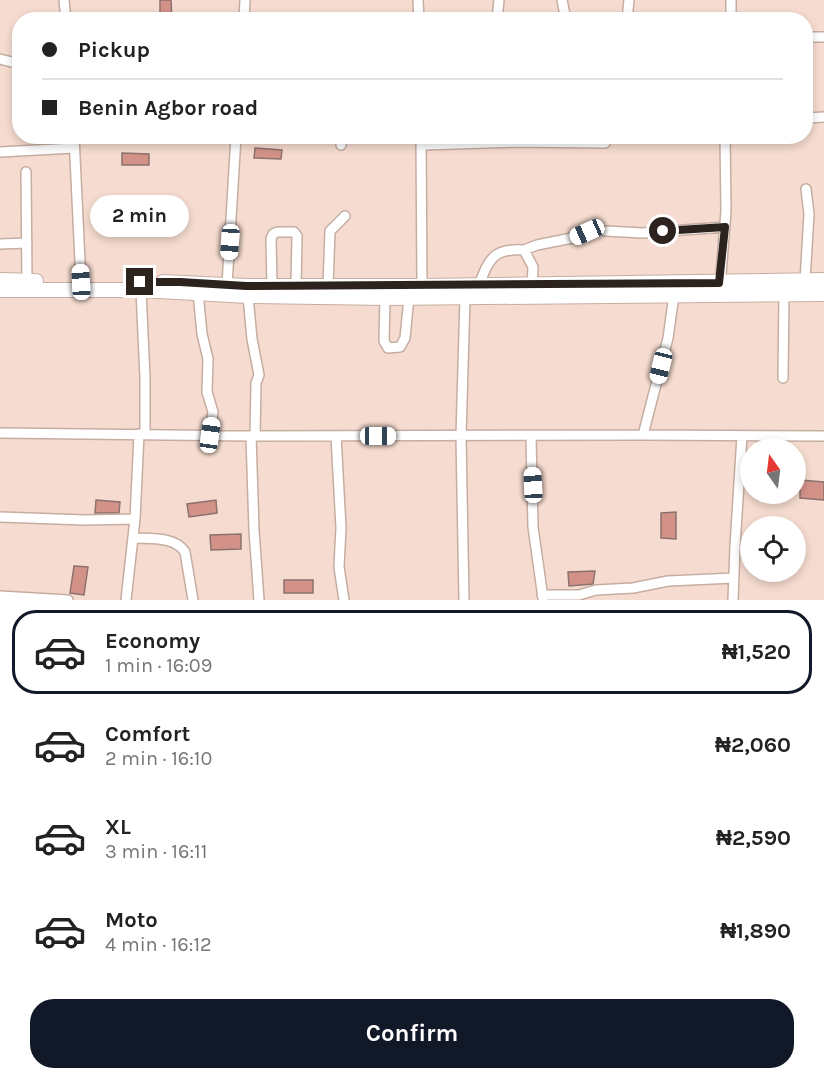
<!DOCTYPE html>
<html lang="en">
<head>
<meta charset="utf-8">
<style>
	body { margin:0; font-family:Karla,sans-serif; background:#f6f6f6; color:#222; height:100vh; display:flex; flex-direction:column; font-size:22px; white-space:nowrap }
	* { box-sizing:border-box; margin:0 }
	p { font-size:20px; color:#767676 }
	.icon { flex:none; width:33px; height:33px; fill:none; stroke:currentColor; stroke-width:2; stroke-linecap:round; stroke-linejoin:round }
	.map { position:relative; height:600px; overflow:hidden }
	.details { display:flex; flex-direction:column; background:#fff; flex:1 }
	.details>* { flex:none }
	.banner { position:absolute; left:12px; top:12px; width:801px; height:132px; border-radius:24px; box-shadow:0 3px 9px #0003; display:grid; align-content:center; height:132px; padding:0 30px; background:#fff }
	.needle { width:39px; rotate:346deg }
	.fabs { position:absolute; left:740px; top:438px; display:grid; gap:12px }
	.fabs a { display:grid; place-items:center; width:66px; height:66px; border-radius:50%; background:#fff; box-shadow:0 3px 9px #0003; font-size:30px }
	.end { position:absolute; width:27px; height:27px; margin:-14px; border:8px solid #2c231e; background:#fff; box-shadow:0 0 0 3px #fff }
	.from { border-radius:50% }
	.bubble { position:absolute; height:42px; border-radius:21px; background:#fff; box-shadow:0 3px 9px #0003; font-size:20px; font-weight:700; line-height:42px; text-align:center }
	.car { position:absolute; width:18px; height:36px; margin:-18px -9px; border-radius:8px; box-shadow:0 0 4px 2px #0007; background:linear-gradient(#fff 24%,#345 0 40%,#fff 0 76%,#345 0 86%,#fff 0) }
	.banner b { display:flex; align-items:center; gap:21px; height:57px; font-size:22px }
	.banner b+b { border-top:2px solid #e0e0e0 }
	.banner i { width:15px; height:15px; background:#222 }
	ul { padding:10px 0 0; list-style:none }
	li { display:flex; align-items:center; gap:18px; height:84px; margin:0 12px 9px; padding:0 18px; border:3px solid transparent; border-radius:24px }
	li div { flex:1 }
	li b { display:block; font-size:22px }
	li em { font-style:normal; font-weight:700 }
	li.on { border-color:#111827 }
	li>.icon { width:54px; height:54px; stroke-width:1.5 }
	.action { display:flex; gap:12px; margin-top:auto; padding:12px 30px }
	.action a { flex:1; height:69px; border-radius:24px; background:#111827; color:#fff; font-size:24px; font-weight:700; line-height:69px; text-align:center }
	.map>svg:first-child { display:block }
	.building { fill:#d39288; stroke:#8c726e; stroke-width:1.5 }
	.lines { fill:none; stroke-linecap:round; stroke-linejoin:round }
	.minor-casing { stroke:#c6ada2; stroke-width:12 }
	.highway-casing { stroke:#c6ada2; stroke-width:16 }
	.minor { stroke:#fff; stroke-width:9 }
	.highway { stroke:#fff; stroke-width:14 }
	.route { stroke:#2c231e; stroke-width:8 }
</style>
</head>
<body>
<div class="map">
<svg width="824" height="600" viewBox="0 0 824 600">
	<rect width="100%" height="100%" fill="#f6dcd0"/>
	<path class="building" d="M 160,0 L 171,0 L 172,20 L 160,20 Z
		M 255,148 L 282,150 L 281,159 L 254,158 Z
		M 122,153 L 149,154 L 149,165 L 122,165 Z
		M 800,480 L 824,482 L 824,500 L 800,498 Z
		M 96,500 L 120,502 L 119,513 L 95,513 Z
		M 216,500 L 217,513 L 189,517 L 187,504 Z
		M 676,512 L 676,539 L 661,538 L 661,513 Z
		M 241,534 L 241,549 L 211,550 L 210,535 Z
		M 74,566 L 88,567 L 84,595 L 70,593 Z
		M 595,571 L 593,584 L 569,586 L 568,572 Z
		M 284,580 L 313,580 L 313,593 L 284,593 Z"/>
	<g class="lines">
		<g class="minor-casing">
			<path id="minor" d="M 64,0 L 66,20
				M 418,0 L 419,20
				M 562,0 L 566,20
				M 244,20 L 245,0
				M 497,20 L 499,0
				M 627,20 L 629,0
				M 731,20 L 731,0
				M 806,37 L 824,37
				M 0,59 L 20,64
				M 806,118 L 824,117
				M 74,136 L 81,282
				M 421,136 L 422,286
				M 341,145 L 342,136
				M 422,145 L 514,142 L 605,143 L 609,136
				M 0,152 L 74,148
				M 26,172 L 27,281
				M 606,231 L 642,233 L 725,227
				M 0,244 L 27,243
				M 524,250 L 537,245 L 572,238 L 596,227
				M 805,281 L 809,214 L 806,189
				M 227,285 L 236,136
				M 479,285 C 489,259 493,248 524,250 L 533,267 L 532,285
				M 272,286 L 271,239 L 273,234 L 277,232 L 294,232 L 297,236 L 296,286
				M 328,286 L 330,231 L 345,216
				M 720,287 L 726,211 L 725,136
				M 141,290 L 145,378 L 145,434
				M 198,292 L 202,334 L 208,359 L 207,392 L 213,412 L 210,435
				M 248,296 L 252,339 L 259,375 L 256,383 L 255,436
				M 385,298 L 384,341 L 388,348 L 400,347 L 405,338 L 409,297
				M 783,378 L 784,294
				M 0,433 L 251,436 L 643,435 L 824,436
				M 643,435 L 668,338 L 674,295
				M 251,436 L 254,530 L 259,600
				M 336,436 L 341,528 L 339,567 L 344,600
				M 531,436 L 533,527 L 543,598
				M 0,517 L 85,520 L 135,519
				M 133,538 C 150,539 175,536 185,552 L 193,600
				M 542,595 L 579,595 L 596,590 L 633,588 L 668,581 L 734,578
				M 0,596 L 68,600
				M 126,600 L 135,519 L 139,434
				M 464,600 L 461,436 L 465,298
				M 733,600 L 735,546 L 742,436"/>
		</g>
		<g class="highway-casing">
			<path id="highway" d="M 0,280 L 36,281
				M 163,282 L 246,286 L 422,286 L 824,280
				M 0,290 L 141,290 L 248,296 L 385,298 L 824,294"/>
		</g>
		<use href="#minor" class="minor"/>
		<use href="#highway" class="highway"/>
	</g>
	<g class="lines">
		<path class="route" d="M 140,282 L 180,282 L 246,286 L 719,283 L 725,227 L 663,231"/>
	</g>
</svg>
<div class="fabs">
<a><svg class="needle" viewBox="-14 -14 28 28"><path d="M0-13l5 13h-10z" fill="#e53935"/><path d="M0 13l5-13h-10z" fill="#767676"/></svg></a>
<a><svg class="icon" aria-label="locate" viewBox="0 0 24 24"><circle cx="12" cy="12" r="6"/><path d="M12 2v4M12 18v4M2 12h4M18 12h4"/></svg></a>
</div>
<i class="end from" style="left:663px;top:231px"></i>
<i class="end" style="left:140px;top:282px"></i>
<div class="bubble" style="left:90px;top:195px;width:99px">2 min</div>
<i class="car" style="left:587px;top:232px;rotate:246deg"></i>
<i class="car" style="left:230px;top:242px;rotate:184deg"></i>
<i class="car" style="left:81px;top:282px;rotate:357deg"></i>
<i class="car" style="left:661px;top:366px;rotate:194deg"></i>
<i class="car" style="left:210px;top:435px;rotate:8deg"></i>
<i class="car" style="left:378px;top:436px;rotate:90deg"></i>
<i class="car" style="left:533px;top:485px;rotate:357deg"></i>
<div class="banner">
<b><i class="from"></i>Pickup</b>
<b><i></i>Benin Agbor road</b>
</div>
</div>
<section class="details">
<ul>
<li class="on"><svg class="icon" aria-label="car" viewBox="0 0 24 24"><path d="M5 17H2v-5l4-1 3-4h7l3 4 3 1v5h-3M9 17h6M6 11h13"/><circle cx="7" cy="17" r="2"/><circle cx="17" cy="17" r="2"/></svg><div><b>Economy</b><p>1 min · 16:09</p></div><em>₦1,520</em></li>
<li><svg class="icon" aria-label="car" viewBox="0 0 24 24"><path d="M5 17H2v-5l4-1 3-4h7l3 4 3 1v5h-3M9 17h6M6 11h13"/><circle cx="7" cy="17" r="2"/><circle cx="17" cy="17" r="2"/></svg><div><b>Comfort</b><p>2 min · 16:10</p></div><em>₦2,060</em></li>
<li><svg class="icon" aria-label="car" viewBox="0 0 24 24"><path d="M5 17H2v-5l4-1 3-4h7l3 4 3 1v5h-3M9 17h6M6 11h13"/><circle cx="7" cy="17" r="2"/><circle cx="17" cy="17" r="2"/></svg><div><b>XL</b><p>3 min · 16:11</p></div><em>₦2,590</em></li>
<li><svg class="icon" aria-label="car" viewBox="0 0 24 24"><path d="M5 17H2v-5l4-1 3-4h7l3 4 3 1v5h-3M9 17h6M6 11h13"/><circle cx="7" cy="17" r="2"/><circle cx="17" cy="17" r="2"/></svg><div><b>Moto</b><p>4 min · 16:12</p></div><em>₦1,890</em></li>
</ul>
<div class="action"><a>Confirm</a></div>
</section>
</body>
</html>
